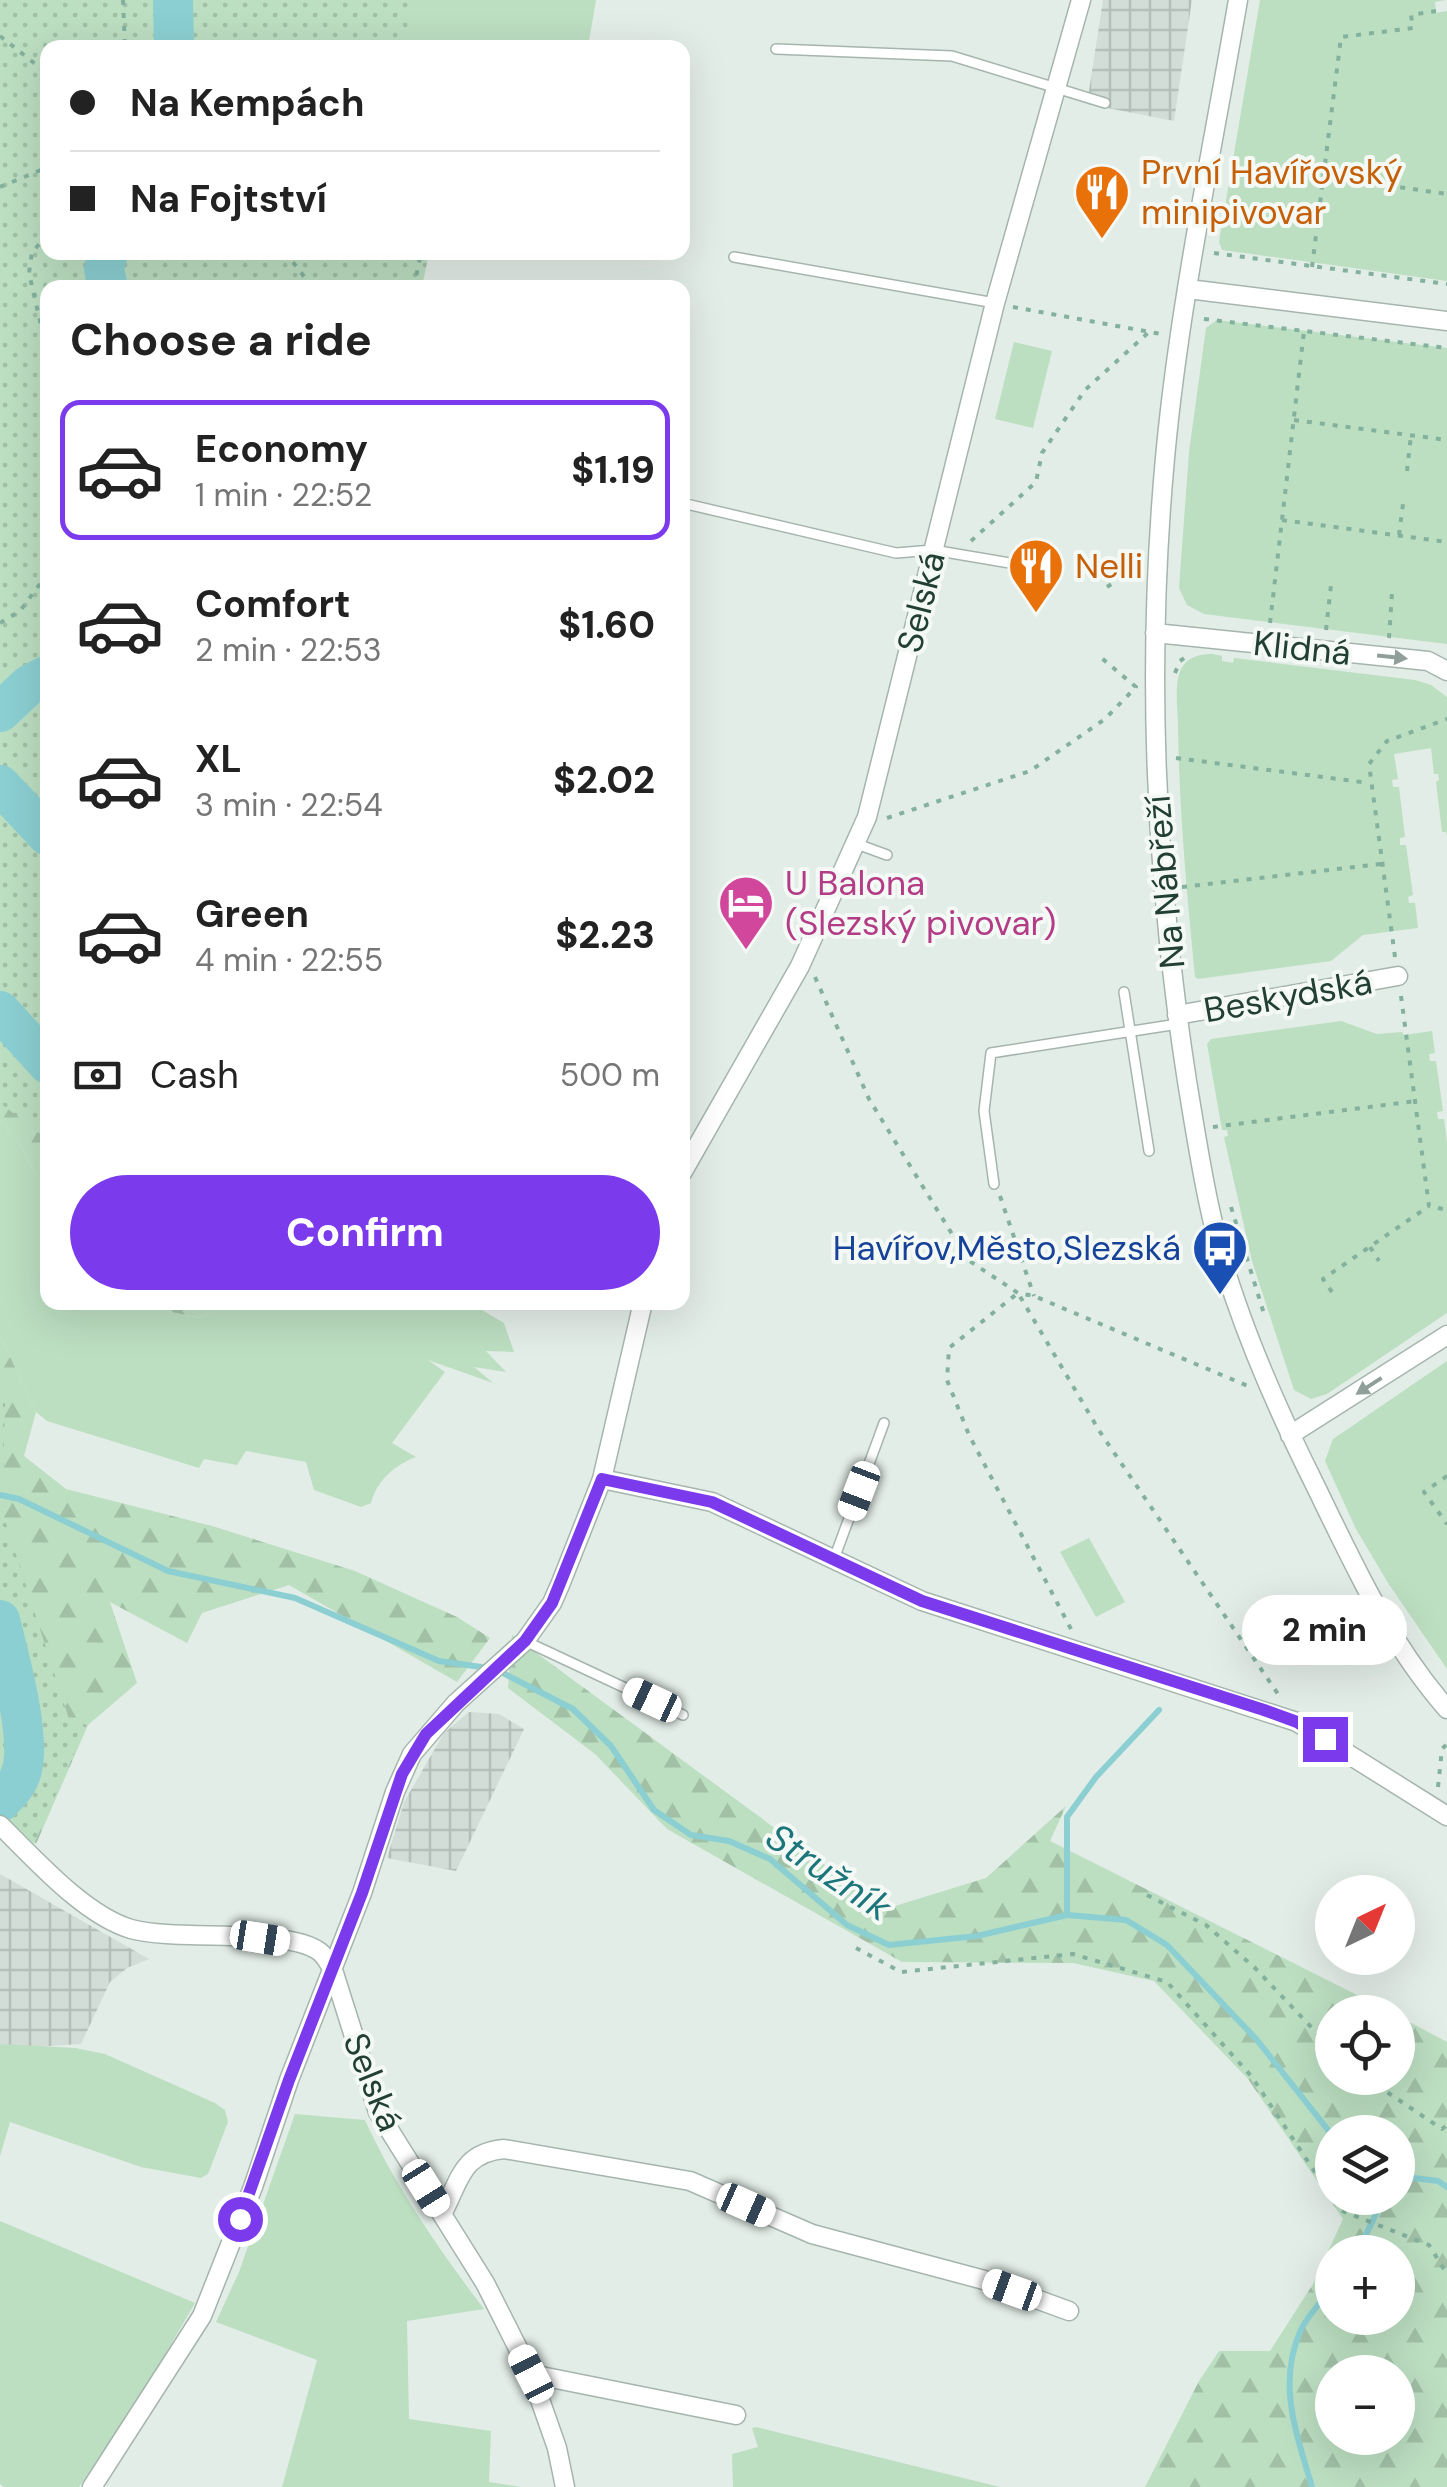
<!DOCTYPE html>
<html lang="en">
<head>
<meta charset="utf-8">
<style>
	body { margin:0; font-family:"DM Sans",sans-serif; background:#f2f2f2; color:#222; height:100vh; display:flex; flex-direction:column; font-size:38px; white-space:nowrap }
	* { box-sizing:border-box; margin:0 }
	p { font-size:32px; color:#767676 }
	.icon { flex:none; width:55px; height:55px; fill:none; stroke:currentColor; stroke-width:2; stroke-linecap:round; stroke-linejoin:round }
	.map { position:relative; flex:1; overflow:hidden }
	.sheet { position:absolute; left:40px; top:280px; width:650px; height:1030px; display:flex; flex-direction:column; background:#fff; border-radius:20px; box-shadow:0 10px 40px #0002 }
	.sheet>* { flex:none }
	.top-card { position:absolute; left:40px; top:40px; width:650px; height:220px; border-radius:20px; box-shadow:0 10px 40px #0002; display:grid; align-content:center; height:220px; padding:0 30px; background:#fff }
	.needle { width:65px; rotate:43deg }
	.tools { position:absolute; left:1315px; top:1875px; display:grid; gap:20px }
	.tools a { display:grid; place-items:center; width:100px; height:100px; border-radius:50%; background:#fff; box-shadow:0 10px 40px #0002; font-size:50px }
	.end { position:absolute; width:45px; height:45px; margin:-22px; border:12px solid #7c3aed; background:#fff; box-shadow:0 0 0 5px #fff }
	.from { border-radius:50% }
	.bubble { position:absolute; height:70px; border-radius:35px; background:#fff; box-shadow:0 10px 40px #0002; font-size:32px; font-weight:800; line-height:70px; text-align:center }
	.car { position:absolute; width:30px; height:60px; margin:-30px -15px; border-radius:12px; box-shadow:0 0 8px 2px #0007; background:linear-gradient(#fff 24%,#345 0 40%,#fff 0 76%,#345 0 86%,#fff 0) }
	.top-card b { display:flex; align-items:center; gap:35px; height:95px; font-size:38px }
	.top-card b+b { border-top:2px solid #e0e0e0 }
	.top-card i { width:25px; height:25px; background:#222 }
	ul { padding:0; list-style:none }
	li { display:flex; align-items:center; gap:30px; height:140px; margin:0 20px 15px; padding:0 10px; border:5px solid transparent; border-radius:20px }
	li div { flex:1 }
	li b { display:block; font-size:38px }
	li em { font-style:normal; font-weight:800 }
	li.active { border-color:#7c3aed }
	li>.icon { width:90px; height:90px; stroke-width:1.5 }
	h2 { padding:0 30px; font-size:45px; line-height:120px }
	.pay { display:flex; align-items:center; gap:25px; height:110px; padding:0 30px; font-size:38px }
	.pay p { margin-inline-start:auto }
	.action { display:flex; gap:20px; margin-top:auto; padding:20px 30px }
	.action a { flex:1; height:115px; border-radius:60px; background:#7c3aed; color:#fff; font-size:40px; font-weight:800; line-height:115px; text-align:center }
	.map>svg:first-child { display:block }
	.industrial { fill:url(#industrial-grid) }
	.green { fill:#bcdec1 }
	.forest { fill:url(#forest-firs); fill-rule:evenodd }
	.park { fill:url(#park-dots) }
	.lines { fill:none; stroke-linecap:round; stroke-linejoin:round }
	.stream { stroke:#8bcfd2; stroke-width:6 }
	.river { stroke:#8bcfd2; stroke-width:40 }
	.service-casing { stroke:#a5b5ae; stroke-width:12 }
	.minor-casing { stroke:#a5b5ae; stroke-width:21 }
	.path { stroke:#83b19e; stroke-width:4; stroke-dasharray:5 8; stroke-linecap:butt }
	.service { stroke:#fff; stroke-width:9 }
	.minor { stroke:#fff; stroke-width:18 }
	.oneway { fill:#909f9a }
	.route { stroke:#7c3aed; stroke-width:12 }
	.labels { text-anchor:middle; stroke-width:8; stroke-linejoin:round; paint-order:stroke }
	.food-label { font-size:35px; fill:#c56008; stroke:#f4f9f6; text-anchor:start }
	.street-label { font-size:35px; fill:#223f34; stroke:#f4f9f6 }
	.hotel-label { font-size:35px; fill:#b23c85; stroke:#f4f9f6; text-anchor:start }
	.transit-label { font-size:35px; fill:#164399; stroke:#f4f9f6; text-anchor:end }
	.water-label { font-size:38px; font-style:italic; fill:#1c757b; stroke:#f4f9f6 }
</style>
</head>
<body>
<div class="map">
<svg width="1447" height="2487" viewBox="0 0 1447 2487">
	<defs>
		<pattern id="industrial-grid" width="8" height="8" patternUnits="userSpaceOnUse" patternTransform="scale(2.5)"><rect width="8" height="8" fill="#d1ddd6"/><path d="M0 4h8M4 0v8" fill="none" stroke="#b3bfb8"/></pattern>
		<pattern id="forest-firs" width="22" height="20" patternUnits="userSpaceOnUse" patternTransform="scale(2.5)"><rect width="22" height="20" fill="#bcdec1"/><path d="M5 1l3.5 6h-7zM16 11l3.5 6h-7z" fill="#a1c0a6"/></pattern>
		<pattern id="park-dots" width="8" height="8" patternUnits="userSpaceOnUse" patternTransform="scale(2.5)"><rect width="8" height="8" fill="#bcdec1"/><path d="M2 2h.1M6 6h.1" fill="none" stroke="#a1c0a6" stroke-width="1.8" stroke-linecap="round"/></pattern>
	</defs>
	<rect width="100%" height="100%" fill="#e3ede7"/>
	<path class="industrial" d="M 1103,0 L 1192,0 L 1174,121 L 1087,104 Z
		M 469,1712 L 499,1714 L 524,1729 L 456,1871 L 387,1858 L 404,1802 L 444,1733 Z
		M 0,1874 L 149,1959 L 127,1968 L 110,1982 L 81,2044 L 34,2047 L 0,2044 Z"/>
	<path class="green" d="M 287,0 L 596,0 L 588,47 L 277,48 Z
		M 1260,0 L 1446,0 L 1435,2 L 1436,13 L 1447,11 L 1447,281 L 1222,250 L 1219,242 Z
		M 1217,320 L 1447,348 L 1447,644 L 1204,614 L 1187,605 L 1179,588 L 1189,452 L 1206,328 Z
		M 1014,342 L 1052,351 L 1033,428 L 995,419 Z
		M 1212,654 L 1222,656 L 1222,661 L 1233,663 L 1234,658 L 1415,680 L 1431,685 L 1447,697 L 1447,836 L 1446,832 L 1442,832 L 1436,782 L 1439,780 L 1438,774 L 1434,774 L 1431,748 L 1394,754 L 1398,779 L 1392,780 L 1393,787 L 1399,787 L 1405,837 L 1400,838 L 1400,845 L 1406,845 L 1413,895 L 1408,897 L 1409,903 L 1415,903 L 1418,928 L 1363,935 L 1331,961 L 1198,979 L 1195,977 C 1187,894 1179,810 1178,726 C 1178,710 1174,687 1180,672 C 1185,658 1198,654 1212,654 Z
		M 1341,1021 L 1377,1034 L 1402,1032 L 1404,1035 L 1432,1031 L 1435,1053 L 1429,1054 L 1430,1061 L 1436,1061 L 1443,1111 L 1437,1112 L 1438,1119 L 1444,1119 L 1447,1143 L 1447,1313 L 1327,1394 L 1311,1399 L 1294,1390 L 1252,1261 L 1224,1137 L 1228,1136 L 1227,1130 L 1222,1130 L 1207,1044 L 1211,1039 Z
		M 0,1121 L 21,1145 L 37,1178 L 47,1178 L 48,1302 L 149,1303 L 171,1312 L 201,1318 L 221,1303 L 470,1303 L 504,1323 L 514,1352 L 486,1351 L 506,1372 L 474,1367 L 493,1383 L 428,1360 L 445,1372 L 392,1443 L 416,1457 C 395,1465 377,1480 371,1503 L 361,1507 L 314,1490 L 306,1462 L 246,1451 L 237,1465 L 204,1459 L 199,1468 L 47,1421 L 36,1412 L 0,1335 Z
		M 1447,1361 L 1447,1669 L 1388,1583 L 1356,1529 L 1325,1461 L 1333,1439 Z
		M 1089,1538 L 1125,1602 L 1096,1617 L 1060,1552 Z
		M 0,2044 L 75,2048 L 105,2054 L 215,2103 L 225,2110 L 228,2122 L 208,2174 L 201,2178 L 141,2167 L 10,2122 L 0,2156 Z
		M 295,2114 L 365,2120 C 395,2186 440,2251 484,2309 L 407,2321 L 409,2419 L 491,2431 L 489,2482 L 521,2487 L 282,2487 L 317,2360 L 216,2322 L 239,2272 Z
		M 0,2221 L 195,2303 L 148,2384 L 79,2487 L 4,2487 L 0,2484 Z
		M 756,2427 L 1000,2487 L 733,2487 L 732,2454 L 758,2447 L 752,2428 Z"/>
	<path class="forest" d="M 0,964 L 47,966 L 47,1178 L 37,1178 L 21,1145 L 0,1121 Z
		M 149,1303 L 221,1303 L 201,1318 L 171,1312 Z
		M 0,1335 L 36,1412 L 24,1456 L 66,1489 L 212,1526 L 355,1571 L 457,1617 L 490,1638 L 457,1682 L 289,1585 L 202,1613 L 187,1643 L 110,1602 L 137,1683 L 88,1725 L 36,1844 L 0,1811 Z
		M 512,1635 L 885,1909 L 986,1878 L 1066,1806 L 1050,1841 L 1391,2012 L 1332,2012 L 1332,2078 L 1398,2078 L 1398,2016 L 1447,2042 L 1447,2487 L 1145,2487 L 1199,2381 L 1219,2351 L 1270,2351 L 1313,2284 L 1343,2219 L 1248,2079 L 1154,1981 L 1073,1963 L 902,1962 L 667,1829 L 595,1754 L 508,1688 ZM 1332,2132 L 1398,2132 L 1398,2198 L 1332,2198 ZM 1332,2252 L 1398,2252 L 1398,2318 L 1332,2318 ZM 1332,2372 L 1398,2372 L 1398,2438 L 1332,2438 Z"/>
	<path class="park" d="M 0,0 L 416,0 L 410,18 L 409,47 L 48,48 L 48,252 L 429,253 L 422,287 L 48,288 L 47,1139 L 0,1103 Z
		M 0,1392 L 5,1403 L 2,1511 L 69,1719 L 87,1725 L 34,1844 L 0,1812 Z"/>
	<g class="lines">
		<path class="stream" d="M 0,1495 L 19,1499 L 168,1571 L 295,1598 L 439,1661 L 495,1669 L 573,1709 L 611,1746 L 654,1810 L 691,1835 L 729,1841 L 770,1859 L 847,1925 L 889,1945 L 977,1936 L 1067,1915 L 1126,1920 L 1167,1945 L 1257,2040 L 1332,2135
			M 1067,1915 L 1067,1817 L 1096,1777 L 1159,1710
			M 1398,2176 L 1438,2181 L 1447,2187
			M 1358,2252 L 1380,2205 L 1379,2198
			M 1312,2487 C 1297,2435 1277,2385 1300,2332 C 1306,2317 1322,2301 1332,2288"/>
		<path class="river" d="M 173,0 L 174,48
			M 108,252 L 104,269 L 108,288
			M 0,712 L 29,685 L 48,675
			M 0,785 L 48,836
			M 0,1011 L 48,1064
			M 0,1620 C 9,1657 31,1734 22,1770 C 18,1784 10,1792 0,1802"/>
		<g class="service-casing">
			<path id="service" d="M 776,49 L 952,56 L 1105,103
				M 734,257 L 995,303
				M 682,503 L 896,553 L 933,550 L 1051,570
				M 857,844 L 887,855
				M 1124,992 L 1149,1151
				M 994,1184 L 984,1111 L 991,1053 L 1178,1024
				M 834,1559 L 884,1423
				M 525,1641 L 683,1715"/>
		</g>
		<g class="minor-casing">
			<path id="minor" d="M 1238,0 C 1212,152 1179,305 1165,458 C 1146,666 1155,876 1187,1081 C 1199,1154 1210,1229 1235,1299 C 1257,1363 1286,1427 1316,1487 C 1355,1567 1388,1641 1447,1709
				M 1188,289 L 1447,321
				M 1155,633 L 1428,661 L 1447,671
				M 1177,1015 L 1398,976
				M 682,1173 L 800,966 L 867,817 L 995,303 L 1081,0
				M 1290,1435 L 1447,1335
				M 602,1479 L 712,1502 L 922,1601 L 1297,1722 L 1447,1816
				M 0,1825 C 35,1859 84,1915 131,1929 C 177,1942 288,1927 320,1952 C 325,1956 330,1965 333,1970 L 378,2112 L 485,2283 L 531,2374 L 557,2448 L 565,2487
				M 442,2214 C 460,2181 461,2153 504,2149 L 690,2181 L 812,2234 L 984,2280 L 1069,2311
				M 531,2374 L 736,2415
				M 92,2487 L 202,2316 L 253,2187 L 289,2080 L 362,1893 L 395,1792 L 412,1754 L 456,1703 L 525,1641 L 552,1603 L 560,1585 L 602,1479 L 643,1302"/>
		</g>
		<path class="path" d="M 123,0 L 125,48
			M 0,36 L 48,74
			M 1323,176 L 1447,194
			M 0,187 L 48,167
			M 48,235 L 32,252 L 29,273 L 48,356
			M 285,252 L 313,288
			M 1214,253 L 1447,284
			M 1312,267 L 1341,37 L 1413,28 L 1411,15 L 1436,11
			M 414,288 L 421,252
			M 1013,307 L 1161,334
			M 1204,319 L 1447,348
			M 1294,420 L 1447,440
			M 1407,471 L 1411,435
			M 1282,520 L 1447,542
			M 1399,535 L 1403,504
			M 971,541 L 1036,482 L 1042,453 L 1085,390 L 1149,332
			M 1107,587 L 1136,568
			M 0,623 L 20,611 L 48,573
			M 1270,623 L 1304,331
			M 1326,630 L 1331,585
			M 1389,638 L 1392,593
			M 1175,673 L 1180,661 L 1187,656
			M 1176,758 L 1369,783
			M 887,818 L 1030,771 L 1105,719 L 1136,687 L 1098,655
			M 1182,887 L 1381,864
			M 1395,957 L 1369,764 L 1387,741 L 1447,719
			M 815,977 L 869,1099 L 968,1260 L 1018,1293 L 1034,1296 L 1248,1386
			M 1401,996 L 1429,1206 L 1447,1210
			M 1213,1127 L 1416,1101
			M 1000,1196 L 1034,1296
			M 1231,1207 L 1265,1317
			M 1370,1247 L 1379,1261
			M 1332,1292 L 1323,1279 L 1429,1206
			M 1447,1476 L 1424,1492 L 1447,1524
			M 1071,1629 L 969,1435 L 947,1380 L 949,1348 L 1018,1293 L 1100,1432 L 1278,1694
			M 1438,1787 L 1442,1749 L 1447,1744
			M 1147,1895 L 1206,1925 L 1255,1968 L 1332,2049
			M 856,1948 L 901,1972 L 1073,1954 L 1167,1982 L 1252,2077 L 1340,2210 L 1429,2245 L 1447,2274
			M 1366,2078 L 1442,2129 L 1447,2125"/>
		<use href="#service" class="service"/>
		<use href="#minor" class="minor"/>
	</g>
	<defs><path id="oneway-solid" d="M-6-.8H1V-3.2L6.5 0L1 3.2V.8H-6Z" transform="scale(2.5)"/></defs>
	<g class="oneway">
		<use href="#oneway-solid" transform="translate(1392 657) rotate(6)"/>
		<use href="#oneway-solid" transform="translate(1369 1386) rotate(147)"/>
	</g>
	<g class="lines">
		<path class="route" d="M 240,2219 L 289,2080 L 362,1893 L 402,1774 L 426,1734 L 525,1641 L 552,1603 L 602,1479 L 712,1502 L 922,1601 L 1264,1710 L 1297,1722 L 1325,1739"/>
	</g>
	<defs>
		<g id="restaurant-pin" transform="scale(2.875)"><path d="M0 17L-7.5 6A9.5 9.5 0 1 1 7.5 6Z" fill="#e8710a" stroke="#f4f9f6"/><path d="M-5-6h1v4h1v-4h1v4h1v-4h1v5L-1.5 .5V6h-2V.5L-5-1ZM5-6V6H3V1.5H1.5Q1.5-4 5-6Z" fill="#fff"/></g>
		<g id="hotel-pin" transform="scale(2.875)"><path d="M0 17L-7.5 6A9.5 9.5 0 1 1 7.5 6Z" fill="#d1479c" stroke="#f4f9f6"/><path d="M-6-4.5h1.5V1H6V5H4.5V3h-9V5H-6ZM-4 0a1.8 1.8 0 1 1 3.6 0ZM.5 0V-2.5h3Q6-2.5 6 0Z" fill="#fff"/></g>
		<g id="bus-pin" transform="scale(2.875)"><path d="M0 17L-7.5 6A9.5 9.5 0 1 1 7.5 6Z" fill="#1a4fb4" stroke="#f4f9f6"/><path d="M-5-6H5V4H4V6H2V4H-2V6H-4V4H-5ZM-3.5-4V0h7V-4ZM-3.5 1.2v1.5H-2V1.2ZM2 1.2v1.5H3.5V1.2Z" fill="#fff"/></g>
	</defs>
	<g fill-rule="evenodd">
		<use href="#restaurant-pin" x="1102" y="192"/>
		<use href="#restaurant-pin" x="1036" y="566"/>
		<use href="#hotel-pin" x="746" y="903"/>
		<use href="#bus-pin" x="1220" y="1248"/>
	</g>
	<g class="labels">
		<g class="food-label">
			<text x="1141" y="184">První Havířovský<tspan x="1141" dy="40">minipivovar</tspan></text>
			<text x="1075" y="578">Nelli</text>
		</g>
		<g class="street-label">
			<text transform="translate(921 602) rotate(-76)" y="12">Selská</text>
			<text transform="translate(1302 648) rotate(6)" y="12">Klidná</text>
			<text transform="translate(1165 882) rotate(-95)" y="12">Na Nábřeží</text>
			<text transform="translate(1288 996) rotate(-10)" y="12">Beskydská</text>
			<text transform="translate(373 2082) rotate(68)" y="12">Selská</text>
		</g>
		<g class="hotel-label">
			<text x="785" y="895">U Balona<tspan x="785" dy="40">(Slezský pivovar)</tspan></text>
		</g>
		<g class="transit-label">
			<text x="1181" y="1260">Havířov,Město,Slezská</text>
		</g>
		<g class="water-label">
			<text transform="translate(829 1872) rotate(34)" y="13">Stružník</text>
		</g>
	</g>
</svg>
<div class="tools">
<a><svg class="needle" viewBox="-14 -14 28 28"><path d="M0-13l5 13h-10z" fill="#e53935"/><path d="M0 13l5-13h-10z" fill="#767676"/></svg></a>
<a><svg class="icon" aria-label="locate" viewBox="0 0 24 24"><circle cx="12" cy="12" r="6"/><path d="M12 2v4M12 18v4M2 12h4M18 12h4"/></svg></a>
<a><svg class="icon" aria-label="layers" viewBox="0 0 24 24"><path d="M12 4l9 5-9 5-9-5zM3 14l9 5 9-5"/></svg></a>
<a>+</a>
<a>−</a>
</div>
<i class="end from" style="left:240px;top:2219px"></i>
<i class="end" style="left:1325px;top:1739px"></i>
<div class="bubble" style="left:1242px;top:1595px;width:165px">2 min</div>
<i class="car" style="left:859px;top:1491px;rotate:201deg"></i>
<i class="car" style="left:652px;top:1700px;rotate:295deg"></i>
<i class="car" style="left:260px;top:1938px;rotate:99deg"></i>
<i class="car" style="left:426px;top:2188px;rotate:148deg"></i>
<i class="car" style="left:746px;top:2205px;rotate:114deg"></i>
<i class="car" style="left:1012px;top:2290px;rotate:290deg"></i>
<i class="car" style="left:531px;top:2374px;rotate:333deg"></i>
<div class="top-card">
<b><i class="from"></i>Na Kempách</b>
<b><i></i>Na Fojtství</b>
</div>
<section class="sheet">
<h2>Choose a ride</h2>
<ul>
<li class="active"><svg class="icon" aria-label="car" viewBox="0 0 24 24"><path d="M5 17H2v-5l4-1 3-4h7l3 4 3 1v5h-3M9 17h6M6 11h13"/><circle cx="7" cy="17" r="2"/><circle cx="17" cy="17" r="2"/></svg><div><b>Economy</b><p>1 min · 22:52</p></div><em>$1.19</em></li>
<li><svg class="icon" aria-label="car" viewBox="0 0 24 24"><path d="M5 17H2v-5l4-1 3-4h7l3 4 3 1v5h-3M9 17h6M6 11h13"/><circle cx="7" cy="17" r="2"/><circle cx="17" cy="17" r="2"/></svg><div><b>Comfort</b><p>2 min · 22:53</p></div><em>$1.60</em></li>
<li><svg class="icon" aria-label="car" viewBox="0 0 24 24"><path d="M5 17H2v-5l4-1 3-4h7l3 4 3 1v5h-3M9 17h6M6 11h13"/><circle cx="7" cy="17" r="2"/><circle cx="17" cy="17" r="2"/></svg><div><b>XL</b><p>3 min · 22:54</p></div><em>$2.02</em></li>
<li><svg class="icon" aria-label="car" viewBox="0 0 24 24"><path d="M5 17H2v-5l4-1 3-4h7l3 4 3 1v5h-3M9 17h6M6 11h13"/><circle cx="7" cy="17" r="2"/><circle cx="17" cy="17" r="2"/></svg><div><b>Green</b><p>4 min · 22:55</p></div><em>$2.23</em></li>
</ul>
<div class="pay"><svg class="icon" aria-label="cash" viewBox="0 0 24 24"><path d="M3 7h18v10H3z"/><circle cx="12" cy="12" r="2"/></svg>Cash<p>500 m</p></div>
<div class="action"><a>Confirm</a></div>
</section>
</div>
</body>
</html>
